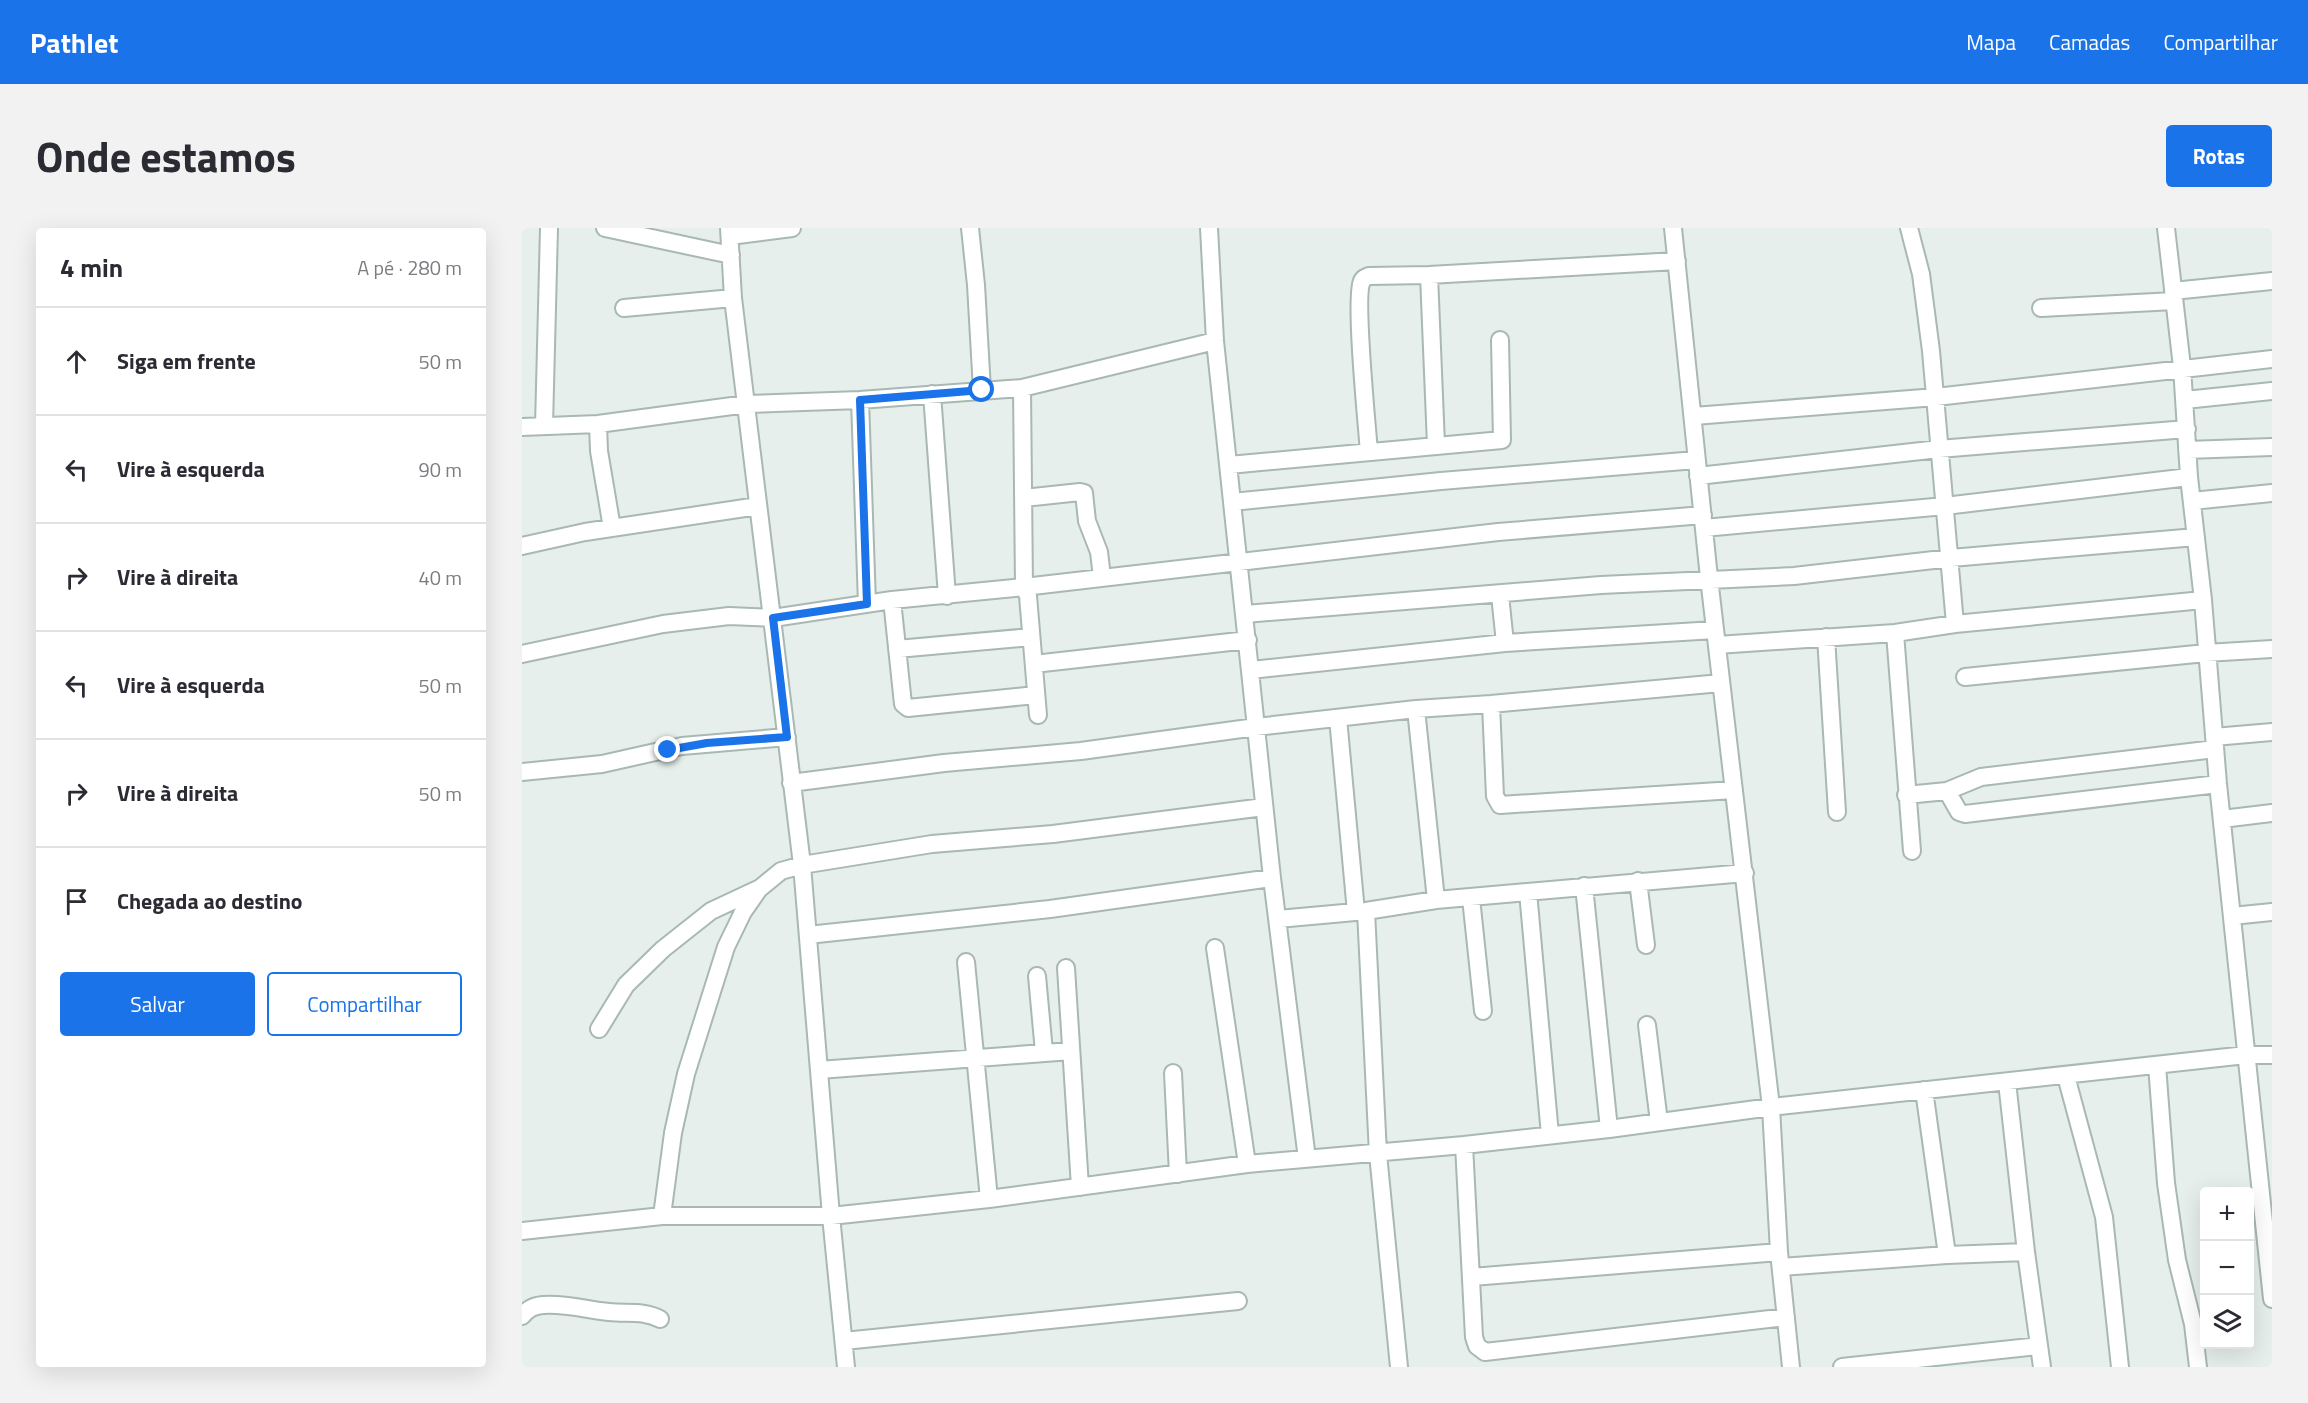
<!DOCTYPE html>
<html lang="pt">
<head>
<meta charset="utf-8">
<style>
	body { margin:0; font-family:"Titillium Web",sans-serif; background:#f2f2f3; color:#2b2b33 }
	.controls { position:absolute; right:18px; bottom:18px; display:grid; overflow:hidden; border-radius:6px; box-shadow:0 6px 24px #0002 }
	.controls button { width:54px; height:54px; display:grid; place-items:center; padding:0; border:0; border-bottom:2px solid #e1e1e2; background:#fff; color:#2b2b33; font:30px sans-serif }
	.stop { position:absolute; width:18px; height:18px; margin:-14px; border:4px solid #1a73e8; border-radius:50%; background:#fff }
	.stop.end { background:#1a73e8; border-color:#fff; box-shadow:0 2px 6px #0008 }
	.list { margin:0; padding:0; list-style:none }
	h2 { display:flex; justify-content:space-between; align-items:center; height:78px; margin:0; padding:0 24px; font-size:26px }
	h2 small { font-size:20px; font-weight:400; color:#7c7c81 }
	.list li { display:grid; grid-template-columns:39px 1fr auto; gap:18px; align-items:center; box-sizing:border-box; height:108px; padding:0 24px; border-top:2px solid #e1e1e2 }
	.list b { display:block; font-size:22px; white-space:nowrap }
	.list em { font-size:20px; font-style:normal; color:#7c7c81 }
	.actions { display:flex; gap:12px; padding:18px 24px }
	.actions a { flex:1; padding:14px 0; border:2px solid #1a73e8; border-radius:6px; text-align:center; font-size:21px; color:#1a73e8 }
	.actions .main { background:#1a73e8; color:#fff }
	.icon { flex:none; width:33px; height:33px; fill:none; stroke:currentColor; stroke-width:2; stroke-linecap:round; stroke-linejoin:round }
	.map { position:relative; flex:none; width:1750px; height:1139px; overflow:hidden; border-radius:6px }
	header { display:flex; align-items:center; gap:36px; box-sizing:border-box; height:84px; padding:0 30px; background:#1a73e8; color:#fff }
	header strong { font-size:28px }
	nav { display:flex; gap:33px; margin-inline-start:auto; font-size:21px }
	.intro { display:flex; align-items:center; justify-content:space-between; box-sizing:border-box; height:144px; padding:0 36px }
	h1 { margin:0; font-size:42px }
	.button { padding:15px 27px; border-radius:6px; background:#1a73e8; color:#fff; font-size:21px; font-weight:700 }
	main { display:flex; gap:36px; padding:0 36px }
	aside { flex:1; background:#fff; border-radius:6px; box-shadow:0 6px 24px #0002 }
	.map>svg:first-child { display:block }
</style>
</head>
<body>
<header>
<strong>Pathlet</strong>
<nav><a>Mapa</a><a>Camadas</a><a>Compartilhar</a></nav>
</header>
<div class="intro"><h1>Onde estamos</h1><a class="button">Rotas</a></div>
<main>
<aside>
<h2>4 min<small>A pé · 280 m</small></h2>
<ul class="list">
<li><svg class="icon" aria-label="ahead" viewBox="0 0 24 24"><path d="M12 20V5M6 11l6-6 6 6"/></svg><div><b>Siga em frente</b></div><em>50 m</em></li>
<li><svg class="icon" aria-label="left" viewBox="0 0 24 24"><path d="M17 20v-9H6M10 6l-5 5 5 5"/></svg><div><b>Vire à esquerda</b></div><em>90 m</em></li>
<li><svg class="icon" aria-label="right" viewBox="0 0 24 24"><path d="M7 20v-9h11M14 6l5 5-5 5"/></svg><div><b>Vire à direita</b></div><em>40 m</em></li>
<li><svg class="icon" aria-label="left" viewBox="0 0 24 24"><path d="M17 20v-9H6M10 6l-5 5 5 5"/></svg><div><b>Vire à esquerda</b></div><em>50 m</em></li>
<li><svg class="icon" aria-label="right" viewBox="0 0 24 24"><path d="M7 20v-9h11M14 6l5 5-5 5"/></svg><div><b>Vire à direita</b></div><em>50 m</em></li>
<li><svg class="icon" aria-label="arrive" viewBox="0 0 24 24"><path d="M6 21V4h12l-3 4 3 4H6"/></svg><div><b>Chegada ao destino</b></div></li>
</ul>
<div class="actions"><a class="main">Salvar</a><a>Compartilhar</a></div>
</aside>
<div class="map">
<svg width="1750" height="1139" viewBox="0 0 1750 1139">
	<rect width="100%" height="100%" fill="#e6efeb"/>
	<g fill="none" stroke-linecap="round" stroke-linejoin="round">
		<!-- minor casing -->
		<g stroke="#a8b8b2" stroke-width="20">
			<path id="minor" d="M83,0L209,27
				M207,0L211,70L280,637L309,988L324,1139
				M448,0L454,57L460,162
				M687,0L693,113L710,274L750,650L785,931
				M1151,0L1187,350L1249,879L1257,1024L1269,1139
				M1387,0L1399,46L1409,123L1433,396
				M1644,0L1660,139L1667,249L1681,372L1696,556L1750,1071
				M208,8L270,0
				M907,47L914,217
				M1651,63L1750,53
				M102,80L211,70
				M1519,80L1652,73
				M500,160L502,359L506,368L516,487
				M410,166L425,368
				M338,172L345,376
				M1663,172L1750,163
				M1172,188L1414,169L1750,131
				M76,196L77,223L90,300
				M22,198L27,0
				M0,199L76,196L225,176L338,172L500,160L693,113
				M1665,222L1750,219
				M847,224C845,198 832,68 840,53C842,49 843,50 847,48L907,47L1155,33
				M707,237L980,212L978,112
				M1176,248L1417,221L1665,201
				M502,270L558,264L562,265L565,293L577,324L580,349
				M1670,273L1750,265
				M710,274L919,253L1174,232
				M1182,300L1423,278L1667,249
				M0,318L63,304L236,278
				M978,367L983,415
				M370,372L381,476L386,480L514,467
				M723,386L1079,357L1272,348L1429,330L1674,309
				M1373,405L1390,623
				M1304,409L1315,584
				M1195,417L1373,405L1433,396L1681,372
				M375,421L509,409
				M0,426L141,396L207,388L251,390L370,372L502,359L976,304L1181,287
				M512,436L726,412
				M729,442L983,415L1193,402
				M1443,449L1684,425L1750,421
				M969,476L973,568L978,577L1212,562
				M894,481L914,672
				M816,490L834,684
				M1692,509L1750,504
				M0,544L80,536L160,518L265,509
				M269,555L422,535L559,523L734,499L894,481L969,476L1199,455
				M1425,563L1437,584L1443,586L1696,556
				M1384,567L1425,563L1459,549L1693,521
				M1700,591L1750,585
				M1116,653L1124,717
				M1062,658L1087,901
				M1006,664L1028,907
				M949,670L961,783
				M844,683L856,926L877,1139
				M1710,688L1750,684
				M756,691L844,683L914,672L1223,645
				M286,707L528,681L750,650
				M693,720L725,936
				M444,734L467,971
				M544,740L558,959
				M515,748L522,824
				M1125,797L1137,894
				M77,801L104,757L141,721L189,683L236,661
				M1635,837L1644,955L1655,1032L1671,1096L1676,1139
				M297,842L549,823
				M651,845L656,946
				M1544,848L1582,989L1598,1139
				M1485,854L1504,1024L1520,1139
				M1402,862L1425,1027
				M942,917L952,1109L955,1118L963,1124L1264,1089
				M140,988L151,905L164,846L204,719L221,684L237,661L259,643L280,637L410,616L531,606L742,579
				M0,1003L140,988H309L467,971L725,936L942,917L1087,901L1249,879L1724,827H1750
				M1259,1039L1425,1027L1504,1024
				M950,1049L1257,1024
				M0,1088C6,1081 11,1078 21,1077C43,1075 65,1082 87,1084C105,1086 121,1082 138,1091
				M322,1113L716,1073
				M1320,1139L1517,1118"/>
		</g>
		<!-- minor -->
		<use href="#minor" stroke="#fff" stroke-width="16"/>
	</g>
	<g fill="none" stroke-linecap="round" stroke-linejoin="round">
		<!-- route -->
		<path stroke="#1a73e8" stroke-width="8" d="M146,522L185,515L265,509L251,390L345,376L338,172L460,162"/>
	</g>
</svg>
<div class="controls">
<button>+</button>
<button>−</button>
<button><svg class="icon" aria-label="layers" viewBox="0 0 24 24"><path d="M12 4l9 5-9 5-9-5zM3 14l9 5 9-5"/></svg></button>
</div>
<div class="stop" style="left:460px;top:162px"></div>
<div class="stop end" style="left:146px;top:522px"></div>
</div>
</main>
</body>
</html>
